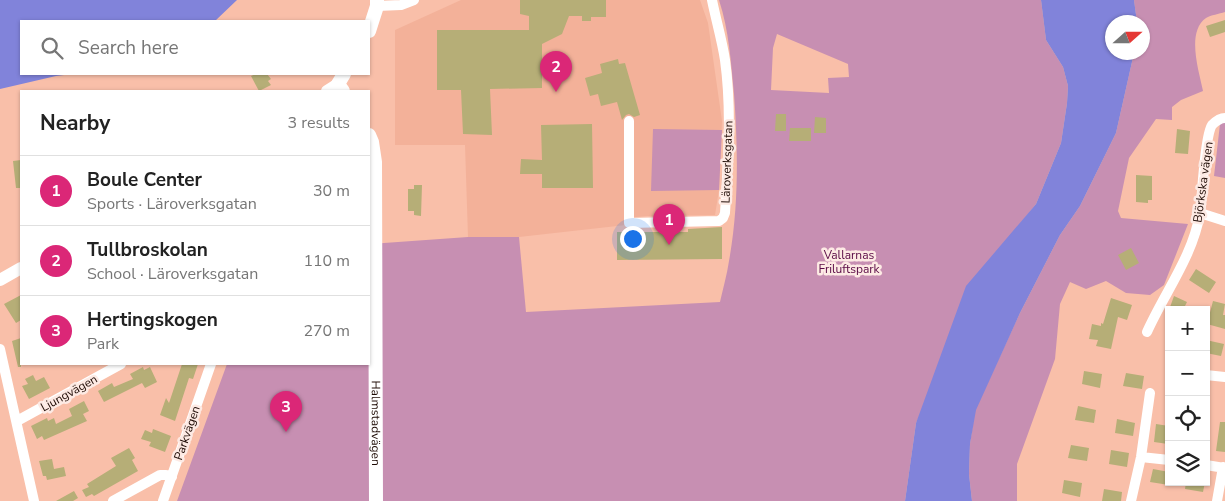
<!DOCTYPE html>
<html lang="en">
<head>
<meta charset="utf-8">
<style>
	body { margin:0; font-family:"Nunito Sans",sans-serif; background:#f6f6f6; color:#222 }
	.controls { position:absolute; right:15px; bottom:15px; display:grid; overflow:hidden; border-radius:0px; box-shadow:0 1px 4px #0004 }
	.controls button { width:45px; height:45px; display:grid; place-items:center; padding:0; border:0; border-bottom:1px solid #e0e0e0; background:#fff; color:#222; font:25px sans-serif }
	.compass { position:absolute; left:1105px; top:15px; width:45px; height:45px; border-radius:50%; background:#fff; box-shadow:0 1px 4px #0004; rotate:69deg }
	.you { position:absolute; left:632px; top:238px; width:18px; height:18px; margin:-12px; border:4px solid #fff; border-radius:50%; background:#1a73e8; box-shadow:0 0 0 8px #1a73e833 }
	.badge { display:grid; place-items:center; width:32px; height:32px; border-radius:50%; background:#db2777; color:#fff; font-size:16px; font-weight:700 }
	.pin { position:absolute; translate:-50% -41px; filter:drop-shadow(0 1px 2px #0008) }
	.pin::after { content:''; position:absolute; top:26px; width:18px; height:15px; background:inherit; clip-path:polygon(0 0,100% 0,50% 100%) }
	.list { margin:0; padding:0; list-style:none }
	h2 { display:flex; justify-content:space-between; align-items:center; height:65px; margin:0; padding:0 20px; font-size:21px }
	h2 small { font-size:16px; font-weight:400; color:#767676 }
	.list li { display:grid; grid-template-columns:32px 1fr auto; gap:15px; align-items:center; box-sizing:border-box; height:70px; padding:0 20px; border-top:1px solid #e0e0e0 }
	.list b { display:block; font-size:19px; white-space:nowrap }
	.list p { margin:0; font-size:16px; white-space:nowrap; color:#767676 }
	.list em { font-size:16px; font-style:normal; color:#767676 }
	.icon { flex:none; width:28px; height:28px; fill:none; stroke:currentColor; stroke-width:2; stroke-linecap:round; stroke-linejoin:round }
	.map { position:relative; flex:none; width:1225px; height:501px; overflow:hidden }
	.search { position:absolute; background:#fff; box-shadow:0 1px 4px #0004; left:20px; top:20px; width:350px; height:55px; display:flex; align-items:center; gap:12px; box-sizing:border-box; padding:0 18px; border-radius:0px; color:#767676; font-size:19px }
	.panel { position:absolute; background:#fff; box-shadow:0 1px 4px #0004; left:20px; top:90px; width:350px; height:275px; border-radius:0px }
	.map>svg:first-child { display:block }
</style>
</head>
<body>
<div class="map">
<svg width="1225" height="501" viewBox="0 0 1225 501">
	<rect width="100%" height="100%" fill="#f9bfa9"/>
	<!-- built -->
	<path fill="#f3b199" d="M461,0H700L708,23L722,121L719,190L715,215L647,216L626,218V225L519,237H468L465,145H395V30Z"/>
	<!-- green -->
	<path fill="#c78fb2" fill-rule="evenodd" d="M719,0H1041L1046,40L1063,67L1068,86L1067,103L1061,143L1036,204L1011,235L916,423L905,501H177L227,364H369L370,244L468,237H519L526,312L720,302C723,288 727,275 729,261C739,206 738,149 734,94C731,63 729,30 719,0ZM777,34L848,64L849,77L828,78L829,93L771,90L773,48Z
		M1134,0H1225V12C1219,14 1211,15 1206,18C1186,32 1199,71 1203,91L1181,100L1172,107V120L1156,119L1129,158L1118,211L1121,218L1188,224L1164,285L1150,295L1126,293L1106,281L1086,289L1070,282L1060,304L1055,359L1017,464V501H972L969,474L970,444L975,410L1020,313L1060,235L1080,206L1116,133L1134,53L1142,52V22H1137Z
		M1225,121V178L1214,176L1220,124Z
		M653,129L722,130L719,190L651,191Z"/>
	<!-- water -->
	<path fill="#8183da" d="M0,0H237L215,21H21V74H72L56,76L0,89Z
		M1041,0H1134L1137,22H1112V52L1134,53L1116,133L1080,206L1060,235L1020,313L976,410L970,444L969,474L972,501H905L916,423L966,286L1036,204L1061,143L1067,103L1068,86L1063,67L1046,40Z"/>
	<!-- building -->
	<path fill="#b6ae77" d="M520,0H606V17H591V21H582V16H569L562,34L542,44V88L490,89L492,135L463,134L461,90H437V30H529V16L520,14Z
		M1225,20V32L1210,37L1206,26Z
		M618,59L619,64L625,63L640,115L634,117L629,114L626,115L622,120L617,102L601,106L598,94L590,96L585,78L602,73L600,64Z
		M256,74H267L271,79L268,81L271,85L259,91L251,76Z
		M776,114H786V131H775Z
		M815,117L826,118V133H814Z
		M592,124L593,188H542V174H520L521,159L542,160L541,125Z
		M790,128H811V141H789Z
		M1177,129L1190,131L1188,154L1175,153Z
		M21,160V188H16L13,161Z
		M1136,175L1152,176V200H1148V203L1136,202Z
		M414,185H422L421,216L414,215V211H408V189H414Z
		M722,227V259L617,260V232H688V229Z
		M1131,248L1139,263L1126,270L1118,255Z
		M1196,269L1216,282L1209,293L1189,280Z
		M21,295V320L16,323L4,304Z
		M1174,296L1187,302L1183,310H1169Z
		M1111,298L1132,305L1127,320L1118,317L1111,349L1096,346L1098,340L1089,339L1092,324L1101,326V323L1103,324Z
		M1213,301L1225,304L1223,315H1225V329L1207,324Z
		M21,338V367H18L12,341Z
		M1206,340L1224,344L1221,356L1206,353Z
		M182,364H198L193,379L189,378L175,421L160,415L166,398L169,403Z
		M143,367L144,370L150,367L157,382L145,388L142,383L104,402L98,391L112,383L114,387L133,379L130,374Z
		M1084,371L1102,374L1100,388L1082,384Z
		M1126,373L1144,376L1142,389L1123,386Z
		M33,375L36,381L44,377L50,388L29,399L22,386L28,384L25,379Z
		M84,401L89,411L83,414L87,421L44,440L42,436L37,439L31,426L47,418L48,421L54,418L56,424L72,416L69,409Z
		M1078,406L1096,410L1094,423L1075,420Z
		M1117,419L1135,423L1133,436L1115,433Z
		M1220,422H1225V452L1216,451Z
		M1156,424L1169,426L1168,444L1154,442Z
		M153,429L171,436L165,452L149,446L151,442L141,439L145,430L152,433Z
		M1071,445L1089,448L1087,461L1068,458Z
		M129,448L135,458L132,460L138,471L94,496L92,494L86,497L82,490L89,487L87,484L116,466L111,458Z
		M1111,450L1129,453L1127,467L1109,464Z
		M52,459L54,469L64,467L66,476L47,480L46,476H43L39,461Z
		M1153,469L1169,472V485L1150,482Z
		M1064,480L1082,483L1080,497L1062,493Z
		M1186,482H1205L1203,492L1185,489Z
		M1104,489L1122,492L1121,501H1102Z
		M74,491L78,498L73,501H56Z"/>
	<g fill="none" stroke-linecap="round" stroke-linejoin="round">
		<!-- minor -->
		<path stroke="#fff" stroke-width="10" d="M377,6L401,5L414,0
			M629,121V223L719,221L723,218L725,213C728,162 732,111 725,60C722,40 716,20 712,0
			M1200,213L1225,221
			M1147,332C1165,292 1193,256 1200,213C1202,197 1205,135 1212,125C1215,122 1220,118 1225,118
			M0,349L34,501
			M1206,375L1225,377
			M17,421L121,364
			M1141,457L1169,460
			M1206,465L1225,468
			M113,501L160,475H166L172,477
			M163,501L211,364
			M1131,501L1141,457L1150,393
			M1217,501L1223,467"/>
		<!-- tertiary -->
		<path stroke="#fff" stroke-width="12" d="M327,91L338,84
			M0,280L21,268"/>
		<!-- secondary -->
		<g stroke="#fff" stroke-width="14">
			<path d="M369,31L377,6V0"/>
			<path d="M343,91L338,84L344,74"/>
			<path id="s1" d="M369,135L372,142L375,162L376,501"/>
		</g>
	</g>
	<g text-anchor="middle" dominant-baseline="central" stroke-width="5" stroke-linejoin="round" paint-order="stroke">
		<!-- street labels -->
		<g font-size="12" fill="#1d0a04" stroke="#fdeae4">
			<text transform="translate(727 162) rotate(-88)">Läroverksgatan</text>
			<text transform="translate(1203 182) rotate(-82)">Björkska vägen</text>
			<text transform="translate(69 393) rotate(-29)">Ljungvägen</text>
			<text stroke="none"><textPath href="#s1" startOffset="289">Halmstadvägen</textPath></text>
			<text transform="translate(187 433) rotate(-71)">Parkvägen</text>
		</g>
		<!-- park labels -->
		<g font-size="12" fill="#590945" stroke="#fdeae4">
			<text x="849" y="255">Vallarnas<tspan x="849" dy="14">Friluftspark</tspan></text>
		</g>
	</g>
</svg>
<div class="controls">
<button>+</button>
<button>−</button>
<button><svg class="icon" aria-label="locate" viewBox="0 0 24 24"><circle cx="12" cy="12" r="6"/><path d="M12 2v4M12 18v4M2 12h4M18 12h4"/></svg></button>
<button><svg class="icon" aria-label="layers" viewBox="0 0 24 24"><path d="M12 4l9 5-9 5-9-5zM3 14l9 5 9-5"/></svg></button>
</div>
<svg class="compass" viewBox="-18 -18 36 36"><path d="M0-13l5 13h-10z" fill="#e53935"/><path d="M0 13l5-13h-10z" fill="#767676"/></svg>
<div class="you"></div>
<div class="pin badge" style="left:669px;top:245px">1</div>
<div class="pin badge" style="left:556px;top:92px">2</div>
<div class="pin badge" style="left:286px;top:432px">3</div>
<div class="search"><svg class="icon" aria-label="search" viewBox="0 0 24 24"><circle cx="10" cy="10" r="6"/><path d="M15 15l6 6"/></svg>Search here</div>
<section class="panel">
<h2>Nearby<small>3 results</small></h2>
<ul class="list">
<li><span class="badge">1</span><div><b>Boule Center</b><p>Sports · Läroverksgatan</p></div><em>30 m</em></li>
<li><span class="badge">2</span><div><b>Tullbroskolan</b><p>School · Läroverksgatan</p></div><em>110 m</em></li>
<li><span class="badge">3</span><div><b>Hertingskogen</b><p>Park</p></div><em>270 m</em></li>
</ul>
</section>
</div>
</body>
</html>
